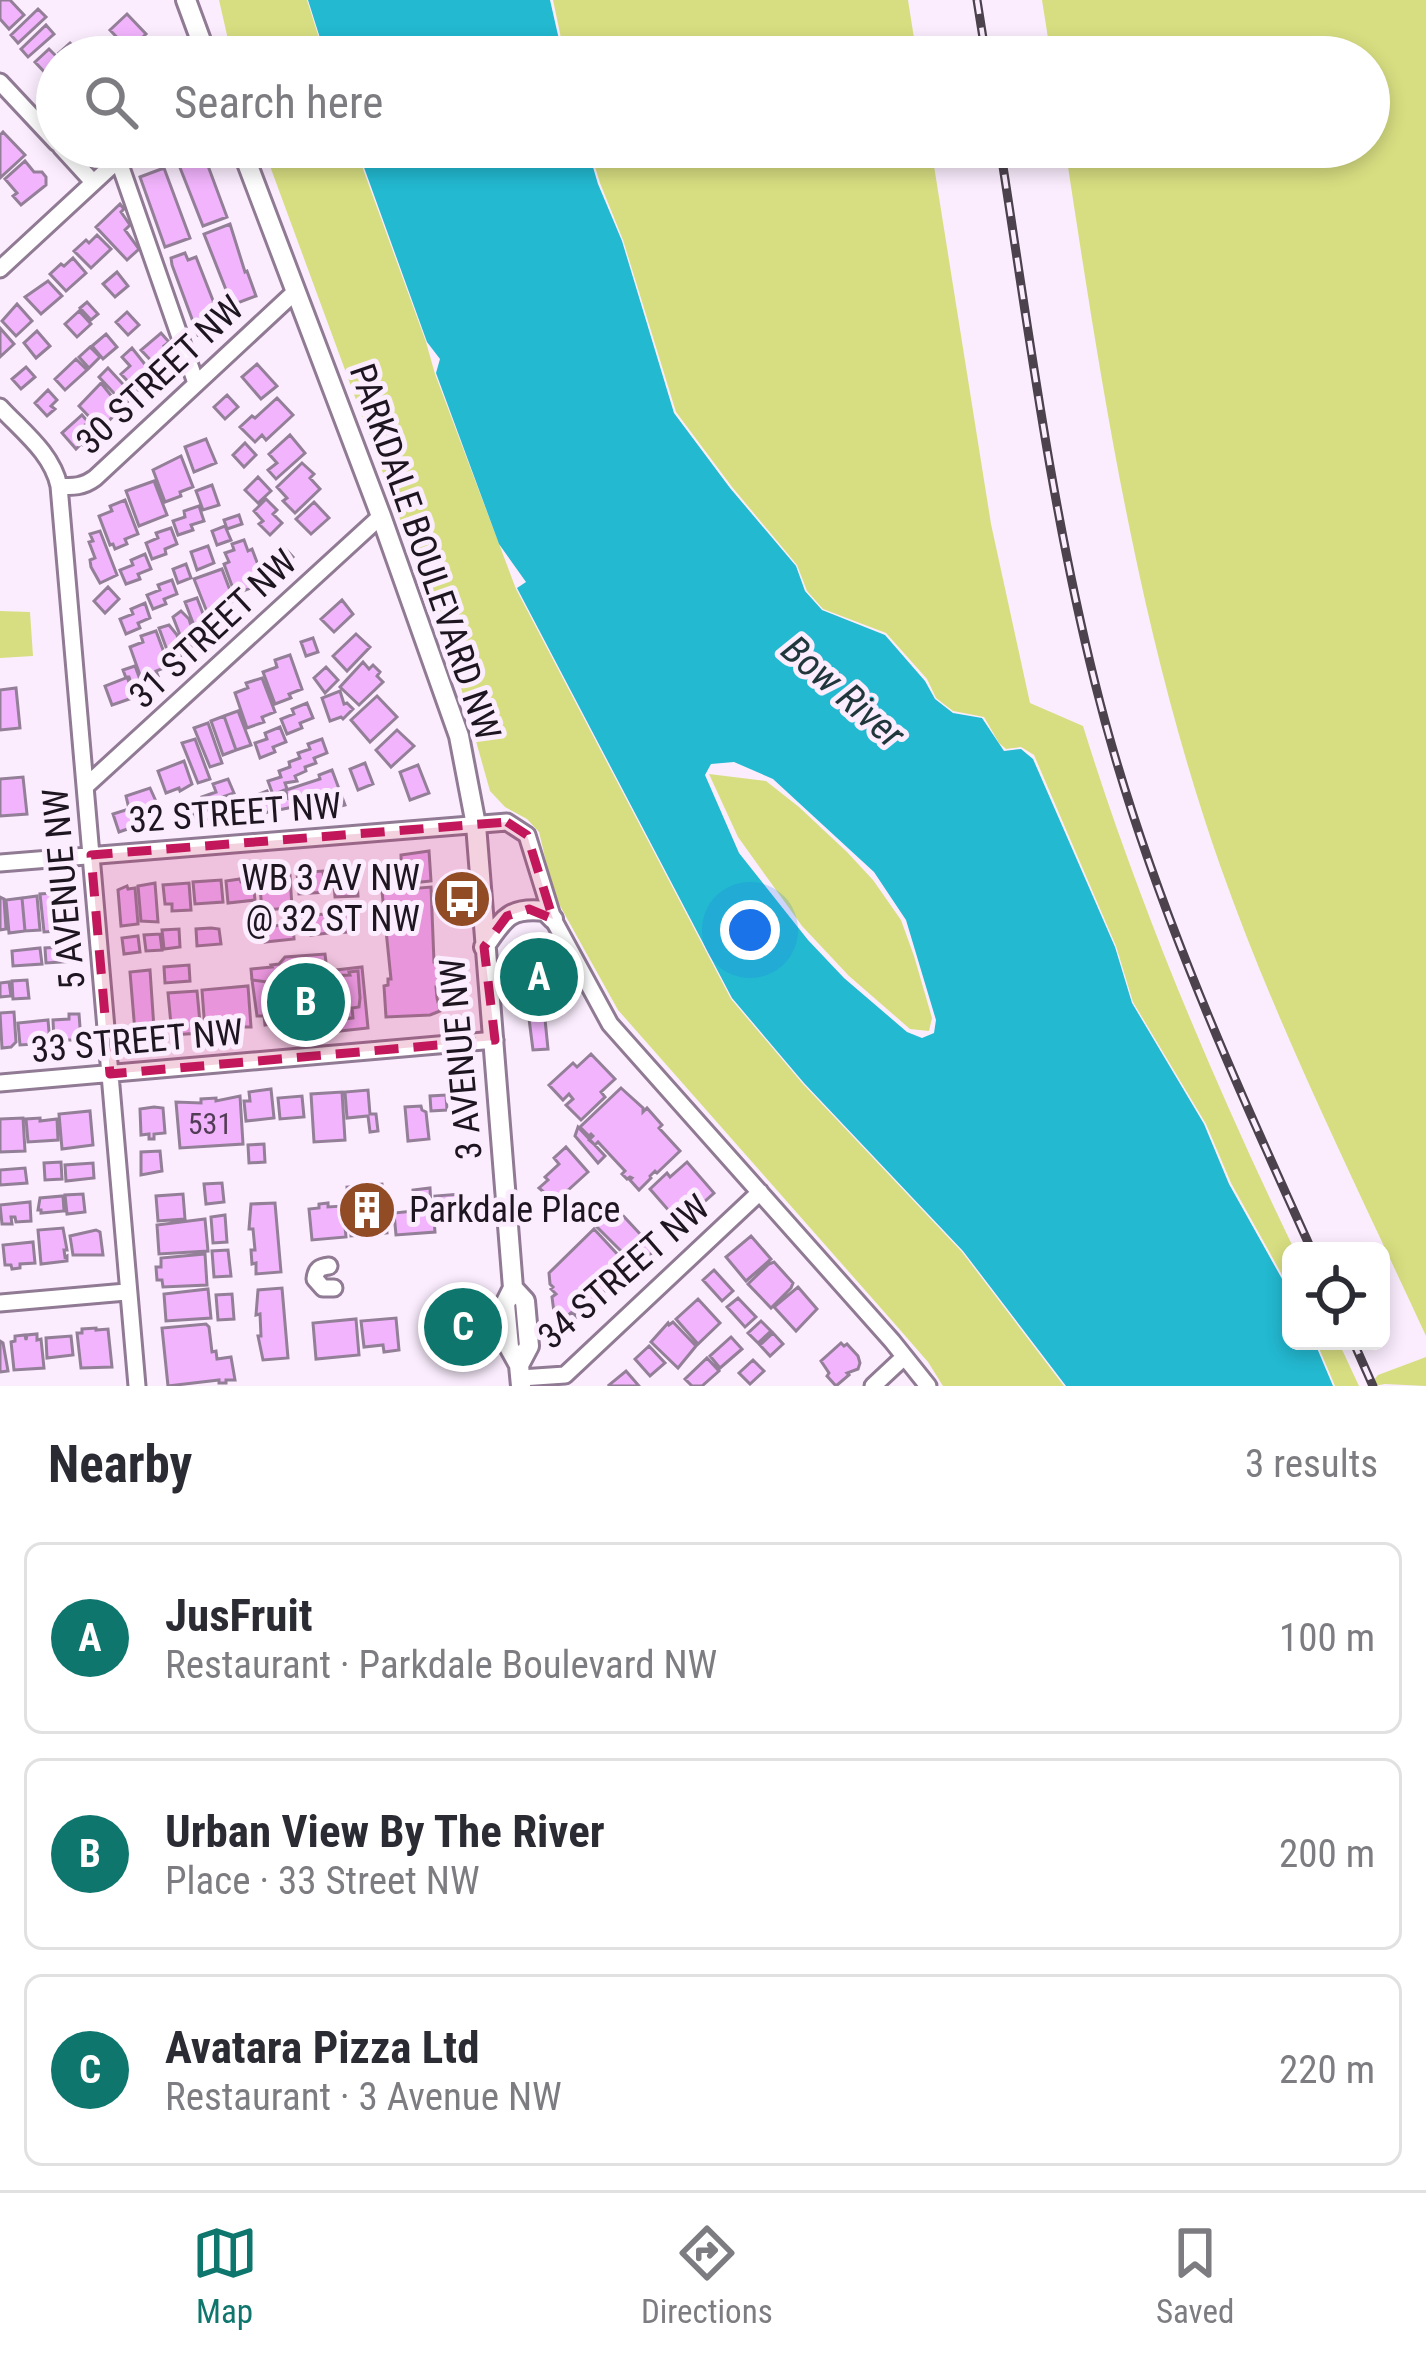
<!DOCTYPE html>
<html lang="en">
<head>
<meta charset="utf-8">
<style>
	body { margin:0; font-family:"Roboto Condensed",sans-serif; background:#f7f7f7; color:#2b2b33 }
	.controls { position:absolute; right:36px; bottom:36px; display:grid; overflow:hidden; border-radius:18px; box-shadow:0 6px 18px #0003 }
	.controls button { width:108px; height:108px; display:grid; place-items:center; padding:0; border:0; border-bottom:3px solid #e1e1e2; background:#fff; color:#2b2b33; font:60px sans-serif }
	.you { position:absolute; left:750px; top:930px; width:42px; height:42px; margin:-30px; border:9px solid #fff; border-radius:50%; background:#1a73e8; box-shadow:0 0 0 18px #1a73e833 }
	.badge { display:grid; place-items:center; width:78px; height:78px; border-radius:50%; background:#0f766e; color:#fff; font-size:39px; font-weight:700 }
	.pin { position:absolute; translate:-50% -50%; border:6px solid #fff; box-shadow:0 3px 12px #0006 }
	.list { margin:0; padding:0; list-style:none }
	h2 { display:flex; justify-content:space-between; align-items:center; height:156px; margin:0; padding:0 48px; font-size:51px }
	h2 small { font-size:39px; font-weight:400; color:#7c7c81 }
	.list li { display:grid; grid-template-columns:78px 1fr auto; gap:36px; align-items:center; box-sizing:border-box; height:192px; margin:0 24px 24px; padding:0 24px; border:3px solid #e1e1e2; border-radius:18px }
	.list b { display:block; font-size:45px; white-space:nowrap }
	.list p { margin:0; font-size:39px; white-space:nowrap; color:#7c7c81 }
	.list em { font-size:39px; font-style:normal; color:#7c7c81 }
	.icon { flex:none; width:66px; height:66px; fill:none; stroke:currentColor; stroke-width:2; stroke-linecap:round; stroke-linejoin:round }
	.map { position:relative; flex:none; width:1426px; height:1386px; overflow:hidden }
	.search { position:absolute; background:#fff; box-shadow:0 6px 18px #0003; left:36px; right:36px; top:36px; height:132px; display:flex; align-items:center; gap:30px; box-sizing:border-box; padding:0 42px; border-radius:66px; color:#7c7c81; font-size:45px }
	.sheet { height:804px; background:#fff }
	nav { display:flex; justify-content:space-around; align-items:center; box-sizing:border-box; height:168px; border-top:3px solid #e1e1e2; background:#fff; font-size:33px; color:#7c7c81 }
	nav a { display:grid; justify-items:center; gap:6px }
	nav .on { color:#0f766e }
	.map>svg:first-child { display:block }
</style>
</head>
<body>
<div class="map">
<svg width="1426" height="1386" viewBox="0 0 1426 1386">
	<rect width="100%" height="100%" fill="#fbedfe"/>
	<!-- green -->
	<path fill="#d7de81" d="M219,0H307L325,57H232Z
		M553,0H908L917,57H565Z
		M1042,0H1426V1336C1355,1182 1278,1029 1221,868C1139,635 1102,390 1065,147H1369V57H1051Z
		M263,147H355L426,342L435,374L516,589L731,999L803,1084L962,1252L1064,1386H943L928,1362L894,1323L618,1010L554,895L539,832L527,819L505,807L490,791L458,677Z
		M589,147H931L991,524L1030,703L1083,726C1139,906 1213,1081 1295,1251H1291V1291L1231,1183L1206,1124L1133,1002L1116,946L1034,755L1021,747L1006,749L999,743L984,717L953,711L936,698L927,679L886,633L823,609L807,591L797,565L732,487L676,412L623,240L600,183Z
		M0,611L30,612L33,656L0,658Z
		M709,774L766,781L799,807L847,852L873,880L901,920L914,956L932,1018L929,1031L910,1029L849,976L802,926L738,837Z
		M1316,1341H1338L1359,1386H1335Z
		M1426,1357V1386L1385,1384L1374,1386L1372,1382L1378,1375Z"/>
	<!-- water -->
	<path fill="#23b9d1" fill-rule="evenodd" d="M308,0H550L563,57H326Z
		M374,147H587L598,184L622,241L674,413L730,488L796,566L805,591L822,610L885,635L925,681L935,699L953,713L982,718L1004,751L1021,749L1033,759L1115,947L1132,1003L1204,1124L1229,1184L1291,1295V1341H1314L1333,1386H1066L963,1251L804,1083L732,998L517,588L526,582L499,544L436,373L440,359L427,342L361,159L379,154ZM734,762L773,779L874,872L906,920L936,1020L934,1033L922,1038L907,1032L844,978L808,940L739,853L705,775L711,764Z"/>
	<!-- building -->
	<path fill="#f2b4fd" stroke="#947f98" stroke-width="3" d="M0,0H10L24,15L9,29L0,19Z
		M38,9L46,17L18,43L11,35Z
		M127,14L146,34L129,50L110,30Z
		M46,25L54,34L28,57L21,49Z
		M70,43L82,56L81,57H62L59,53Z
		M148,43L158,53L153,57H133Z
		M49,49L57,57V75L52,80L35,62Z
		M3,132L25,155L0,178V135Z
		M197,147H201L227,217L203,226L175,155Z
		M25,161L34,172H42L46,177V185L21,205L13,196L17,193L5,179Z
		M164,168L190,238L165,247L140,177Z
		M120,204L124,209L121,212L130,225L125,230L139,249L127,260L96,227Z
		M230,224L245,272L247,271L256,296L232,305L204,234Z
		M97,235L111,249L91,268L74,251L86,240L89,243Z
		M185,253L188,260L196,257L223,326L198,335L172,265L171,258Z
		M73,258L86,273L66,291L50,274L61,264L64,266Z
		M117,272L128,286L115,297L103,284Z
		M48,281L62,296L41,314L25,297Z
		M87,302L98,314L91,320L80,308Z
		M17,304L32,321L16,336L2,321Z
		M79,311L91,324L77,337L65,324Z
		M127,312L139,325L128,335L116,322Z
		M0,328L14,344L0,357Z
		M37,331L50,346L36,358L24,343Z
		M161,333L169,342L164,346L171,354L157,367L141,350Z
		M106,334L117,347L103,359L92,346Z
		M90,347L100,357L89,368L79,357Z
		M132,348L155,377L137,391L121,374L130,366L122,357Z
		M76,359L87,370L65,390L55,379Z
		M257,364L277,386L261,399L242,377Z
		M26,367L35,377L21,389L12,379Z
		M108,368L133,395L125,405L99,377Z
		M101,383L121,408L104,426L102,424L99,427L79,406Z
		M48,390L57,400L51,406L55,409L47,416L35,403Z
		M227,395L238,407L225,419L214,407Z
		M277,398L293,415L266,440L262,435L255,442L240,427L252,416L255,418Z
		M82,415L88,422L85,425L92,434L83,445L81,444L76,449L62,433Z
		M290,435L305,453L276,479L268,470L277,463L269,454Z
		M206,439L216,463L194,472L185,447Z
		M245,443L256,455L244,467L233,455Z
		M181,456L193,487L180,492L181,496L165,502L153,470Z
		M302,463L314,474L310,478L320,489L295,513L283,501L287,498L277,487Z
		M258,477L271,491L258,503L245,490Z
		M154,481L167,515L139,526L126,491Z
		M212,485L219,505L203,510L196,491Z
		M266,499L277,510L273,514L282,523L270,535L259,524L263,521L254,511Z
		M125,500L138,534L125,539L127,544L115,549L113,544L110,545L99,516L112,511L110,506Z
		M314,502L329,518L311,534L296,519Z
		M199,506L204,521L191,525L193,530L178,535L173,521L185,517L184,511Z
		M239,515L242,524L227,529L224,520Z
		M225,526L231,540L217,545L212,531Z
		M171,528L177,544L165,549L166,554L152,559L146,543L158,538L156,533Z
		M100,531L117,575L100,583L91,567L90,560L95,558L89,542L93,541L90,534Z
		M244,540L248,551L252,549L263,578L249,583L251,588L235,594L224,564L229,562L225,553L234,550L232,544Z
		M282,545L293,557L286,565L274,553Z
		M208,546L214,563L197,570L191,552Z
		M145,554L151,569L138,574L140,579L126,584L120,570L133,565L131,560Z
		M186,564L191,578L178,583L173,569Z
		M222,569L234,601L207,612L194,579Z
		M172,580L177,594L164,599L166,604L153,609L147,595L160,590L158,585Z
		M108,587L119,599L105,613L94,601Z
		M197,598L210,632L198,636L185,602Z
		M342,600L353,614L334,632L321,619Z
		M145,603L150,618L138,623L140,628L126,634L120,619L133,614L131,609Z
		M181,611L189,619L197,645L185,648L173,617Z
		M169,625L177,635L182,653H179L181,658L171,661L159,628Z
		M156,631L169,666L156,671L158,676L146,680L145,677L141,678L130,647L143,642L141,636Z
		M356,634L370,647L347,671L333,656Z
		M313,638L318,652L306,656L301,642Z
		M290,655L302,689L289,694L291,698L275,704L263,672L277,667L275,660Z
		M363,662L369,669L373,665L380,672L377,676L383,682L359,705L340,687Z
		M135,666L141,682L132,686L129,677H127L135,697L112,705L105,686L126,678L123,670Z
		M326,667L338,680L325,693L314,678Z
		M262,678L275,712L262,717L264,722L247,728L235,693L248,688L246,683Z
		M16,688L20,728L0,730V690Z
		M340,691L344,704L347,703L353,709L343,719L341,717L330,721L322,698Z
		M377,696L397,717L370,742L351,720Z
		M307,703L313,718L300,723L302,728L287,734L281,719L294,714L292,709Z
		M238,711L251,745L236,750L224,716Z
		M224,716L236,750L223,755L211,721Z
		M208,723L222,763L210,767L194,728Z
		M280,727L286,742L273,747L275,752L260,758L255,743L267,739L265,733Z
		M397,730L414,746L391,767L376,750Z
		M195,739L210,779L198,783L182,743Z
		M322,739L327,753L314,758L316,763L305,767L306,771L295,776L297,781L285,783L287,789L273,795L268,781L281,777L279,771L290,767L289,762L300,758L298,753L310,749L308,744Z
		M184,761L192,784L180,791L179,788L166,793L158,771Z
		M365,763L373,784L358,790L350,769Z
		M418,765L429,793L410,800L400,772Z
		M332,770L345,805L331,809L330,805L294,810L293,807L259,814L252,797L267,791L269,796L277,793L287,798L286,790L320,779L319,775Z
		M23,777L27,814L0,816V779Z
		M228,779L234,793L220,798L222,805L207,810L202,797L216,792L213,784Z
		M150,788L159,808L136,816L139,825L119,832L113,814L129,809L126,796Z
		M201,804L206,819L195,823L190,807Z
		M429,851L431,881L402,884L401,855Z
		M356,867L358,896L335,897L333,869Z
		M323,871L325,892L299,894L297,873Z
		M283,874L290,875L292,908L262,910L259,876Z
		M240,879L241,882L253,881L255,900L228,903L226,881Z
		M221,880L223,902L195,904L193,882Z
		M155,883L158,922L141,921L138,886Z
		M189,883L191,910L172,911V904H165L163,885Z
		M127,886L128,889L135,888L138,924L121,926L118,890Z
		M431,887L434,962H437L439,987H436L437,998L440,1011L430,1015L386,1017L384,986L388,985V979H391L382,891Z
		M57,892H70L74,930L60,931Z
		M53,893L57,931L44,932L40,894Z
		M37,896L40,930L25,931L22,898Z
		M0,897L4,899L6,929L0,930Z
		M22,898L25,931L9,933L6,900Z
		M348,912L349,932L331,933L330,914Z
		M258,913L260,931L249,932L247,914Z
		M327,914L329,933L311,935L309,915Z
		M293,924L294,939L265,942L264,927Z
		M211,928L219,929L221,944L197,946L196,929Z
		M179,929L180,947L164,949L162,930Z
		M160,934L162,950L146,951L144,935Z
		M138,936L140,952L124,954L122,938Z
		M536,945L555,982L526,984L522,947Z
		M75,946L76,961L62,962L61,947Z
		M59,947L60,962L46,963L45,948Z
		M40,948L42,964L13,966L12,951Z
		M325,954L327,971L362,967L368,1028L322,1033L324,1022L353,1018L352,1008L359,1007L360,998L358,971L349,972L350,975L328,976V979L313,980V983L274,980L275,990H269L268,982L252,980L251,969L272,967L271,965L279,964L285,957Z
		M189,965L190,981L165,983L164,967Z
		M150,970L155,1043L136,1044L130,972Z
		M358,971L360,998L359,1007L352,1008L353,1018H338V1021L324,1022V1025L301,1024L302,1027L294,1028V1025L279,1026V1023L265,1025L264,1016H257L252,980L268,982L269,990H275L274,980L313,983V980L328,979V976L350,975L349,972Z
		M76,975L77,986L59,987V977Z
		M27,980L29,998L13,999L12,981Z
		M9,982L11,996L0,997V983Z
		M248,986L251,1027H242L241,1025L234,1024L205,1030L202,990Z
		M197,991L201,1033L172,1035L168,993Z
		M14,1012L16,1042L11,1047L2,1048L0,1013Z
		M69,1014H79L81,1040H54L53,1020L69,1019Z
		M529,1019H545L548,1049L533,1050Z
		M48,1020L50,1043L20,1045L18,1023Z
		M591,1054L615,1079L601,1092L605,1097L581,1120L566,1105L573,1099L569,1094L563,1100L549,1085L573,1063L577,1067Z
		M621,1088L643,1108V1112L647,1108L662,1125L659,1128L680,1151L657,1173L655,1171L650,1176L651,1178L639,1190L630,1180L632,1178L630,1177L627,1179L622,1174L625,1171L598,1142L595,1145L589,1140L593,1136L591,1134L589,1136L580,1127Z
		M271,1089L274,1118L246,1121L244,1101H250L249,1092Z
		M368,1090L370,1114H376L378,1131L370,1132L368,1116L347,1118L345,1092Z
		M342,1092L345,1140L314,1142L311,1094Z
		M446,1095L447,1110L431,1111L430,1096Z
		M240,1096L243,1144L180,1148L176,1102L201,1103V1099L216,1098V1101Z
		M302,1096L304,1117L280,1119L278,1098Z
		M421,1106L422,1110L426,1112L429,1139L408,1141L405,1107Z
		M154,1107L163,1108L165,1133L154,1134V1139H149V1134L141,1135L140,1109Z
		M90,1111L93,1145L62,1149L59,1114Z
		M23,1118L25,1151L0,1152V1119Z
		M40,1118V1121L57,1119L58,1140L28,1142L26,1119Z
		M578,1127L605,1156L598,1163L575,1136Z
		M264,1144L265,1162L249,1163L248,1145Z
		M566,1147L588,1172L555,1202L539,1188L548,1180L545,1177L559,1164L554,1158Z
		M160,1151L162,1171L141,1175V1152Z
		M61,1162L62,1179L45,1180L44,1163Z
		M687,1162L714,1193L694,1211L697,1215L683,1227L650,1189L667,1173L670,1177Z
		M93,1163L94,1178L66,1181L65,1165Z
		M25,1168L27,1183L0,1185V1170Z
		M222,1183L224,1202L206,1204L204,1184Z
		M382,1184L387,1233L351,1236L347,1187Z
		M430,1188L431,1206L415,1207L413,1190Z
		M83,1194L85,1212L67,1214L65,1195Z
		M183,1194L185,1219L158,1221L156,1196Z
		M460,1194L462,1221L438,1223L435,1196Z
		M63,1196L64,1211L41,1213V1210H38L40,1198Z
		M30,1202L31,1221L16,1222L15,1217H11L12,1224H2L0,1205Z
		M275,1203L281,1272L256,1274V1263L252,1264L251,1250H255L253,1229H249L251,1204Z
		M328,1203V1207L343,1206L346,1237L312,1240L309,1209L319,1208V1204Z
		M615,1207L655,1250L637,1267L595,1225Z
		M433,1209L435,1232L396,1235L394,1213Z
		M225,1215L227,1242L213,1243L211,1217Z
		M205,1219L208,1251L159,1254L157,1225Z
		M63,1228L67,1250H64L65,1257L67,1256V1261L41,1264L38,1230Z
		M594,1229L620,1257L613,1264L624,1273L577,1317L572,1312L565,1318L561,1314L555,1320L552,1297L556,1294L551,1289L553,1287L550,1284L549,1273Z
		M96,1230L100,1232L103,1255H73L70,1236Z
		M751,1236L771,1259L746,1281L726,1257Z
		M33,1242L35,1263L20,1264V1268L12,1269L11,1265H5L3,1245Z
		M228,1250L231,1276L214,1277L212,1251Z
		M205,1254L207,1285L163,1287L162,1280H157L156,1267H161V1258Z
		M774,1262L793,1283L791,1288L771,1308L748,1284L769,1264Z
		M714,1270L733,1291L722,1301L703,1280Z
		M798,1287L817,1309L796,1331L774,1307Z
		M282,1288L288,1358L263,1360L258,1336H261L260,1314L256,1315L258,1290Z
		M208,1289L211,1318L166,1321L164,1294Z
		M232,1294L234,1319L218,1320L216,1295Z
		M738,1298L756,1317L745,1327L727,1307Z
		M698,1299L720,1323L698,1344L676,1319Z
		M476,1301L478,1319L447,1322L445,1303Z
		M396,1318L399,1350L384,1352L383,1345L364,1347L361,1321Z
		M356,1319L359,1355L316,1359L313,1323Z
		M478,1319L479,1333L448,1335L447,1322Z
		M761,1321L771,1331L758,1343L748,1333Z
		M673,1322L696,1346L678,1368L651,1342L668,1323L669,1325Z
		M206,1324L209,1327L212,1352L216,1351L217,1359L231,1357L235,1380H226V1383H219V1380L168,1386L162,1328Z
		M96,1328V1330L108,1329L112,1367L81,1368L77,1333H82V1329Z
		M433,1330H442L444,1353H435Z
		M479,1333L480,1340L448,1344V1335Z
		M773,1333L783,1344L770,1356L760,1345Z
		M37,1334V1340L41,1339L44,1368L14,1370L11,1342L15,1341V1336L25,1335L26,1340L27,1335Z
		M71,1336L73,1355L47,1358L46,1338Z
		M731,1337L742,1349L720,1368L710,1356Z
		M480,1340V1351L449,1353L448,1344Z
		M0,1341L3,1343L8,1371L0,1372Z
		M841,1343L844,1346L847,1344L858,1356L860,1363L858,1369L847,1373L849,1375L836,1386L827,1376L829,1373L821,1361Z
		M649,1346L665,1363L650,1376L635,1359Z
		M707,1358L719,1371L702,1386H692L685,1379Z
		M753,1360L764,1371L750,1384L739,1373Z
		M626,1371L639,1386H610L609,1385Z"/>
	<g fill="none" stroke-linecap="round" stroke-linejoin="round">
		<!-- minor casing -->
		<g stroke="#907a94" stroke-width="21">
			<path id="minor" d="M0,82L57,143
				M61,147L93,182
				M118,159L196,383
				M0,269L132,147
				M0,407C22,431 52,453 59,486L137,1386
				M59,486C73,487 83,487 95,478L296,291
				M86,786L381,516
				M0,863L507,822L527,835L553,919L610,1024L892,1341L928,1386
				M0,1083L495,1040
				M329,1266C320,1267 316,1269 315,1279L323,1288H334
				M0,1303L126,1292
				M521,1378L565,1375L760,1192
				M873,1386L904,1357"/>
		</g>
		<!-- major casing -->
		<g stroke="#907a94" stroke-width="24">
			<path id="major" d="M186,0L207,57
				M241,147L381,516L459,736L476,825L513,1288L505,1304L509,1347L519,1365L521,1386
				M484,947C504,919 508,907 545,911L553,919
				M513,1288L525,1301L529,1346L519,1365"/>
		</g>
		<!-- minor -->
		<use href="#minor" stroke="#fff" stroke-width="15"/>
		<!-- major -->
		<use href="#major" stroke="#fff" stroke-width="18"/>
		<!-- rail casing -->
		<g stroke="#4b424d" stroke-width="9">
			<path id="rail" d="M977,0L986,57
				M1000,147C1028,326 1051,507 1095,683C1144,881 1228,1066 1312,1251
				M1353,1341L1373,1386"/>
		</g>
		<!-- rail -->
		<use href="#rail" stroke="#fbedfe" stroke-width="4.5" stroke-dasharray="14" stroke-linecap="butt"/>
	</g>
	<!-- marked area -->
	<path fill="#c2185b" fill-opacity="0.2" stroke="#c2185b" stroke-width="9" stroke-dasharray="24 15" stroke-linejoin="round" d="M507,822L527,835L553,919L529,909L507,916L484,947L495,1040L110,1074L91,855Z"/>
	<!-- icons -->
	<defs>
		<g id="bus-disc" transform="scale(3)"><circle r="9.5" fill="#914b25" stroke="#fbedfe"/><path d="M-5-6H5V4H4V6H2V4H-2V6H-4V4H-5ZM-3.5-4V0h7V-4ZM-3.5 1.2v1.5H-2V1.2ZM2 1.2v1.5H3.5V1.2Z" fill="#fff"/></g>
		<g id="building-disc" transform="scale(3)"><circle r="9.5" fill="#914b25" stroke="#fbedfe"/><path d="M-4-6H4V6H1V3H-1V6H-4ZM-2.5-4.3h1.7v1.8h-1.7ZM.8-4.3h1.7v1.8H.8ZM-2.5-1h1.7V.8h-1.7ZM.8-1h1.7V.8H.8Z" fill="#fff"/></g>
	</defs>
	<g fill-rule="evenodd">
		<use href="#bus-disc" x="462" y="899"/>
		<use href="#building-disc" x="367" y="1210"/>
	</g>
	<g text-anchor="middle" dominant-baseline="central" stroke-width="10" stroke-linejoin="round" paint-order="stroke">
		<!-- number labels -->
		<g font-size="30" fill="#523d56">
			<text x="210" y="1123">531</text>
		</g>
		<!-- street labels -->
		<g font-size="36" fill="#1d151f" stroke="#fbedfe">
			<text transform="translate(160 375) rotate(-43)">30 STREET NW</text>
			<text transform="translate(425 552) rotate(71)">PARKDALE BOULEVARD NW</text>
			<text transform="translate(213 629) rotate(-43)">31 STREET NW</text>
			<text transform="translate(235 813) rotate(-4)">32 STREET NW</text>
			<text transform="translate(64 889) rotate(-95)">5 AVENUE NW</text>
			<text transform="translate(137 1041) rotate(-5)">33 STREET NW</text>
			<text transform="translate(461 1059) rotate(-95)">3 AVENUE NW</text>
			<text transform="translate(624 1272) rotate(-41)">34 STREET NW</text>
		</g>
		<!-- poi labels -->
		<g font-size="36" fill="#1d151f" stroke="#fbedfe" text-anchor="end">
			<text x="420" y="878">WB 3 AV NW<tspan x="420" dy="41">@ 32 ST NW</tspan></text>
			<text x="409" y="1210" text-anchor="start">Parkdale Place</text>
		</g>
		<!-- water labels -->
		<g font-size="39" font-style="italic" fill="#1f363b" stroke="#fbedfe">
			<text transform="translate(843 692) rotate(41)">Bow River</text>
		</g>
	</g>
</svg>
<div class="controls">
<button><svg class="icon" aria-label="locate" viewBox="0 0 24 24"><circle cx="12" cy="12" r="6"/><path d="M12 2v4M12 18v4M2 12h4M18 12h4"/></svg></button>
</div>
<div class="you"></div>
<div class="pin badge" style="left:539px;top:977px">A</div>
<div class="pin badge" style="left:306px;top:1002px">B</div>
<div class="pin badge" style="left:463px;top:1327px">C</div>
<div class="search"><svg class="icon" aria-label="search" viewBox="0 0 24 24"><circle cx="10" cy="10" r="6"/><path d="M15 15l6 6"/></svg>Search here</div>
</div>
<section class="sheet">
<h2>Nearby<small>3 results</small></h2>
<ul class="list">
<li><span class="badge">A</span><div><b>JusFruit</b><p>Restaurant · Parkdale Boulevard NW</p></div><em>100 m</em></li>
<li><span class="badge">B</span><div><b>Urban View By The River</b><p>Place · 33 Street NW</p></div><em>200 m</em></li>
<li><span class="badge">C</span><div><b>Avatara Pizza Ltd</b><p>Restaurant · 3 Avenue NW</p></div><em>220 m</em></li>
</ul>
</section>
<nav>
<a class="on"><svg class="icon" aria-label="map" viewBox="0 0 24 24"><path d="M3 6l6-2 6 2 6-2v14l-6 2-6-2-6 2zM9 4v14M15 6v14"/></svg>Map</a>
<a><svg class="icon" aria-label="directions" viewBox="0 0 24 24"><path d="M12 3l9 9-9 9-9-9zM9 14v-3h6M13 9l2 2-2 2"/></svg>Directions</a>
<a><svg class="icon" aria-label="saved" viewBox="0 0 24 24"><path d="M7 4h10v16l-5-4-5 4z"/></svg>Saved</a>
</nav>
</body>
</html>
